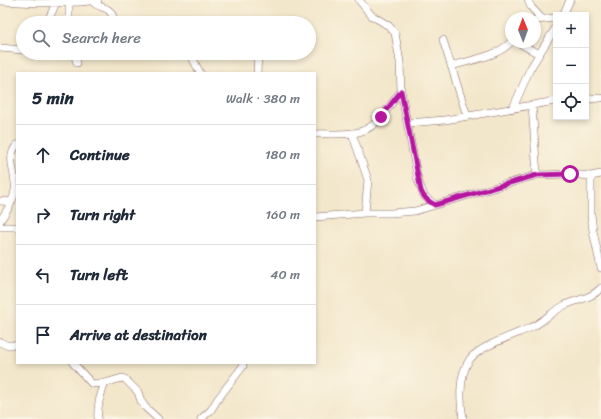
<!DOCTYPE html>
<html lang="en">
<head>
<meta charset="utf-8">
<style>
	body { margin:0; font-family:Sriracha,sans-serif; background:#f6f6f7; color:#1f2937 }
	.controls { position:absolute; right:12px; top:12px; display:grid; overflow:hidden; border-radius:0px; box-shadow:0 2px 6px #0003 }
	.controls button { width:36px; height:36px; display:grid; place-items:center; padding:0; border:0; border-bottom:1px solid #e0e1e3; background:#fff; color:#1f2937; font:20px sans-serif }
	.compass { position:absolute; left:505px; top:12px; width:36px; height:36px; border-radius:50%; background:#fff; box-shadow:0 2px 6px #0003; rotate:359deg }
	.stop { position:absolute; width:12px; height:12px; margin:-9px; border:3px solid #b5179e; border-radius:50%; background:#fff }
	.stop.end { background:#b5179e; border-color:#fff; box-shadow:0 1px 4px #0008 }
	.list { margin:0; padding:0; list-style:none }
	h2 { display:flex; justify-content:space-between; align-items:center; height:52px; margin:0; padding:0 16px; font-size:17px }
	h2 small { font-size:13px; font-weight:400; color:#747a83 }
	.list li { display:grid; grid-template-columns:26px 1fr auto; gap:12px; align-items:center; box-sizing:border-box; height:60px; padding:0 16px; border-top:1px solid #e0e1e3 }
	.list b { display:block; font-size:15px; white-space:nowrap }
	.list em { font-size:13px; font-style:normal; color:#747a83 }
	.icon { flex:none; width:22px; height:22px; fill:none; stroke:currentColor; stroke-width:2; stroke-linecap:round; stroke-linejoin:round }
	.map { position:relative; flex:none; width:601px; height:419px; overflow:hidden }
	.search { position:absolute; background:#fff; box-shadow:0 2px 6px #0003; left:16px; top:16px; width:300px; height:44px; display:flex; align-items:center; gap:10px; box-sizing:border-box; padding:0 14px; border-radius:22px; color:#747a83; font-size:15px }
	.panel { position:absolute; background:#fff; box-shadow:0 2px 6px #0003; left:16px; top:72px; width:300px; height:292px; border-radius:0px }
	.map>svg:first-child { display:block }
</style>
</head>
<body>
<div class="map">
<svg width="601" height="419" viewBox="0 0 601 419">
	<rect width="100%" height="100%" fill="#fcf5e5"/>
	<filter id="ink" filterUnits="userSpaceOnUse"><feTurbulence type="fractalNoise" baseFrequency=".025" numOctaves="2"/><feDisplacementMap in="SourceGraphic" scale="8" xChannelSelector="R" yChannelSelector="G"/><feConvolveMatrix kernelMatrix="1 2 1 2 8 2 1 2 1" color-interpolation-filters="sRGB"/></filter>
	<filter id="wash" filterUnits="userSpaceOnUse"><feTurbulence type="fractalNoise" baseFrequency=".012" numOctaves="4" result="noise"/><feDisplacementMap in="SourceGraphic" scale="16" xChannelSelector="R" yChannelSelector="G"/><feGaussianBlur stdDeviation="0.9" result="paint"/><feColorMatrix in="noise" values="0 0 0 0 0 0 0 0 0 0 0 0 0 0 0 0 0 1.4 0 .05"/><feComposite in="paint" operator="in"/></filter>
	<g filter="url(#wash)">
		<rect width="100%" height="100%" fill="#f3e7cb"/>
	</g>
	<g filter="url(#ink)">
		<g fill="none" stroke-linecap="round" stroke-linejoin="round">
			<!-- minor casing -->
			<g stroke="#856563" stroke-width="8">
				<path id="minor" d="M359,0L371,15L389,26L395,33L400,62L401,91L418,180L424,196L435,205
					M528,0L531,7L542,19
					M0,1L39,3L81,2L98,0
					M92,1C97,7 101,6 107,9C112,12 113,17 115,21L119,23
					M69,3V23
					M563,15L570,0
					M535,20L556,18
					M47,23L56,3
					M443,40L467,116
					M517,42L539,54
					M0,48L23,50
					M74,53L77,63
					M190,53L200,73
					M451,66C471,60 497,57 511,42
					M257,73L258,53
					M586,99L601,98
					M532,105L537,175
					M513,108L530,69L556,27
					M407,123L445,120L556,101
					M352,133L368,180L365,213
					M315,134C330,133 348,136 362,131C380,125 390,104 401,91
					M591,176V215L593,231L601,268
					M0,201L11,202
					M315,217L365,213H391L415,211L537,175L570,174L591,176L601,174
					M0,221C6,212 14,201 15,190C17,174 5,158 17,145
					M0,227H17
					M0,342L6,345H17
					M73,363L92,384L105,383L122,378L125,379L138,392L141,401L145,407L158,419
					M98,419C97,405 100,396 105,383
					M201,419L211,410L217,400L243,366
					M463,419C460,400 458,376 470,359C480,346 517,334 532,327C544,321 553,311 565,305C578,299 591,299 601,288"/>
			</g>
			<!-- minor -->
			<use href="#minor" stroke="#fff" stroke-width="7"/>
		</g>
	</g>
	<g fill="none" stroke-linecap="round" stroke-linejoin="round" filter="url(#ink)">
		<!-- route -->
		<path stroke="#b5179e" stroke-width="5" d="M381,117L401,91L421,191C424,198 428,201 435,205L537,175L570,174"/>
	</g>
</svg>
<div class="controls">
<button>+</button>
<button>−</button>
<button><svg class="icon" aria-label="locate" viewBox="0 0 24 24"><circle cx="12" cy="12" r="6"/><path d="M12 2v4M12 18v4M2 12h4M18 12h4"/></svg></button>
</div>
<svg class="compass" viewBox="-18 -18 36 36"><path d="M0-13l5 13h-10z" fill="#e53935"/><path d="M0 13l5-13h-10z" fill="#747a83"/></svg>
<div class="stop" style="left:570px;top:174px"></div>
<div class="stop end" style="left:381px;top:117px"></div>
<div class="search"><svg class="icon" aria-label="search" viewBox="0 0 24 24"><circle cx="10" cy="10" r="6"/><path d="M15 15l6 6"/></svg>Search here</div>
<section class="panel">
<h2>5 min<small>Walk · 380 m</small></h2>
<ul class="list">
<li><svg class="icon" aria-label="ahead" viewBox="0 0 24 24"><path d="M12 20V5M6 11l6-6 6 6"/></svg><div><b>Continue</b></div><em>180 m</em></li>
<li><svg class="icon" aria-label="right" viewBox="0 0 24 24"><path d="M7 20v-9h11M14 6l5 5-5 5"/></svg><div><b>Turn right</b></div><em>160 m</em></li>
<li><svg class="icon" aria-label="left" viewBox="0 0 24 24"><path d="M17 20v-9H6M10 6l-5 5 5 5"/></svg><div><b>Turn left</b></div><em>40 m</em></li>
<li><svg class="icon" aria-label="arrive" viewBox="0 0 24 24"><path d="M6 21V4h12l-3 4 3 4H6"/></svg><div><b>Arrive at destination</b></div></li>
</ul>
</section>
</div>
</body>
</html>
